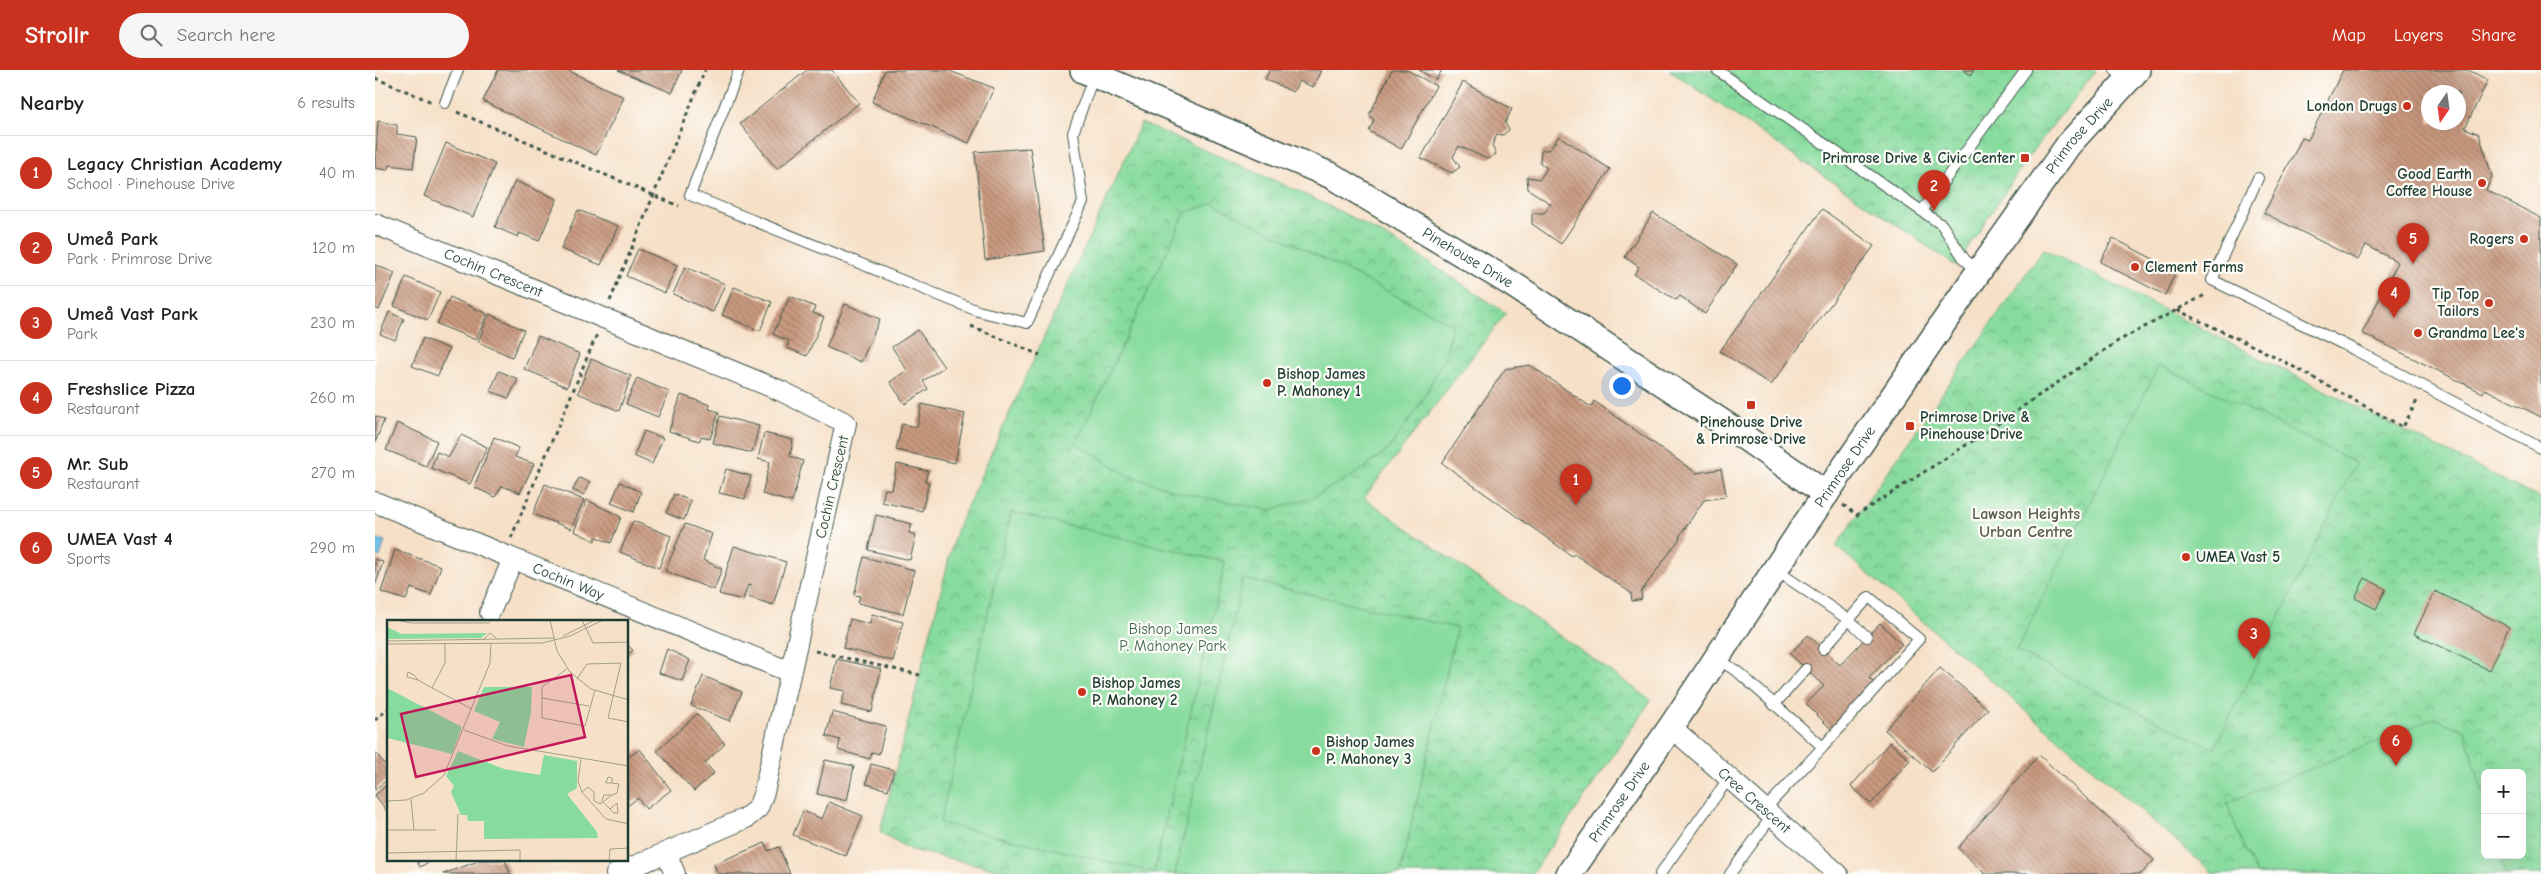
<!DOCTYPE html>
<html lang="en">
<head>
<meta charset="utf-8">
<style>
	body { margin:0; font-family:"Comic Neue",sans-serif; background:#f6f6f6; color:#202124 }
	.controls { position:absolute; right:15px; bottom:15px; display:grid; overflow:hidden; border-radius:8px; box-shadow:0 5px 20px #0002 }
	.controls button { width:45px; height:45px; display:grid; place-items:center; padding:0; border:0; border-bottom:1px solid #e0e0e0; background:#fff; color:#202124; font:25px sans-serif }
	.compass { position:absolute; left:2046px; top:15px; width:45px; height:45px; border-radius:50%; background:#fff; box-shadow:0 5px 20px #0002; rotate:193deg }
	.you { position:absolute; left:1246px; top:315px; width:18px; height:18px; margin:-12px; border:4px solid #fff; border-radius:50%; background:#1a73e8; box-shadow:0 0 0 8px #1a73e833 }
	.badge { display:grid; place-items:center; width:32px; height:32px; border-radius:50%; background:#c8321e; color:#fff; font-size:16px; font-weight:700 }
	.pin { position:absolute; translate:-50% -41px; filter:drop-shadow(0 1px 2px #0008) }
	.pin::after { content:''; position:absolute; top:26px; width:18px; height:15px; background:inherit; clip-path:polygon(0 0,100% 0,50% 100%) }
	.list { margin:0; padding:0; list-style:none }
	h2 { display:flex; justify-content:space-between; align-items:center; height:65px; margin:0; padding:0 20px; font-size:21px }
	h2 small { font-size:16px; font-weight:400; color:#757577 }
	.list li { display:grid; grid-template-columns:32px 1fr auto; gap:15px; align-items:center; box-sizing:border-box; height:75px; padding:0 20px; border-top:1px solid #e0e0e0 }
	.list b { display:block; font-size:19px; white-space:nowrap }
	.list p { margin:0; font-size:16px; white-space:nowrap; color:#757577 }
	.list em { font-size:16px; font-style:normal; color:#757577 }
	.icon { flex:none; width:28px; height:28px; fill:none; stroke:currentColor; stroke-width:2; stroke-linecap:round; stroke-linejoin:round }
	.map { position:relative; flex:none; width:2166px; height:804px; overflow:hidden }
	header { display:flex; align-items:center; gap:30px; box-sizing:border-box; height:70px; padding:0 25px; background:#c8321e; color:#fff }
	header strong { font-size:24px }
	nav { display:flex; gap:28px; margin-inline-start:auto; font-size:18px }
	.search { width:350px; height:45px; background:#f6f6f6; display:flex; align-items:center; gap:12px; box-sizing:border-box; padding:0 18px; border-radius:28px; color:#757577; font-size:19px }
	main { display:flex }
	aside { flex:1; background:#fff }
	.map>svg:first-child { display:block }
</style>
</head>
<body>
<header>
<strong>Strollr</strong>
<div class="search"><svg class="icon" aria-label="search" viewBox="0 0 24 24"><circle cx="10" cy="10" r="6"/><path d="M15 15l6 6"/></svg>Search here</div>
<nav><a>Map</a><a>Layers</a><a>Share</a></nav>
</header>
<main>
<aside>
<h2>Nearby<small>6 results</small></h2>
<ul class="list">
<li><span class="badge">1</span><div><b>Legacy Christian Academy</b><p>School · Pinehouse Drive</p></div><em>40 m</em></li>
<li><span class="badge">2</span><div><b>Umeå Park</b><p>Park · Primrose Drive</p></div><em>120 m</em></li>
<li><span class="badge">3</span><div><b>Umeå Vast Park</b><p>Park</p></div><em>230 m</em></li>
<li><span class="badge">4</span><div><b>Freshslice Pizza</b><p>Restaurant</p></div><em>260 m</em></li>
<li><span class="badge">5</span><div><b>Mr. Sub</b><p>Restaurant</p></div><em>270 m</em></li>
<li><span class="badge">6</span><div><b>UMEA Vast 4</b><p>Sports</p></div><em>290 m</em></li>
</ul>
</aside>
<div class="map">
<svg width="2166" height="804" viewBox="0 0 2166 804">
	<defs>
		<pattern id="park-crowns" width="20" height="18" patternUnits="userSpaceOnUse" patternTransform="scale(1.25)"><rect width="20" height="18" fill="#86db9d"/><path d="M2 6a3 3 0 1 1 6 0M12 15a3 3 0 1 1 6 0" fill="none" stroke="#6db381"/></pattern>
		<pattern id="building-back-hatch" width="6" height="6" patternUnits="userSpaceOnUse" patternTransform="scale(1.25)"><rect width="6" height="6" fill="#c9997f"/><path d="M-1 5l2 2M0 0l6 6M5-1l2 2" fill="none" stroke="#a37e69"/></pattern>
	</defs>
	<rect width="100%" height="100%" fill="#fdfcf7"/>
	<filter id="ink" filterUnits="userSpaceOnUse"><feTurbulence type="fractalNoise" baseFrequency=".02" numOctaves="2"/><feDisplacementMap in="SourceGraphic" scale="10" xChannelSelector="R" yChannelSelector="G"/><feConvolveMatrix kernelMatrix="1 2 1 2 8 2 1 2 1" color-interpolation-filters="sRGB"/></filter>
	<filter id="wash" filterUnits="userSpaceOnUse"><feTurbulence type="fractalNoise" baseFrequency=".0096" numOctaves="4" result="noise"/><feDisplacementMap in="SourceGraphic" scale="20" xChannelSelector="R" yChannelSelector="G"/><feGaussianBlur stdDeviation="1.12" result="paint"/><feColorMatrix in="noise" values="0 0 0 0 0 0 0 0 0 0 0 0 0 0 0 0 0 1.4 0 .05"/><feComposite in="paint" operator="in"/></filter>
	<g filter="url(#wash)">
		<rect width="100%" height="100%" fill="#f6e0c7"/>
		<!-- park -->
		<path fill="url(#park-crowns)" stroke="#528c68" fill-rule="evenodd" d="M1294,0H1721L1653,87L1581,196Z
			M766,53C834,82 902,110 968,143C1025,172 1078,208 1131,243L989,428L1276,630L1157,804H645L536,780L505,762L581,461Z
			M1668,179L2166,429V804H1839L1461,476ZM2110,703H2147V785H2110Z"/>
		<!-- garden -->
		<path fill="#86db9d" stroke="#528c68" d="M838,133L1077,254L1071,285L1041,341L1013,380L981,404L936,428L895,440L807,423L753,405L701,373L810,143Z
			M1784,295L1981,393L1839,679L1641,581Z
			M636,442L850,492L779,802L565,753Z
			M868,509L1082,558L1025,804H800Z
			M2059,648L2090,661L2110,730V785H2125L2131,804H1882L1869,778L1852,733Z"/>
		<!-- water -->
		<path fill="#69bee5" stroke="#447e8c" d="M0,468L10,471L5,487L0,486Z"/>
		<g id="blocks">
			<!-- building -->
			<path fill="url(#building-back-hatch)" fill-rule="evenodd" d="M123,0H192L249,27L221,85L108,31Z
				M243,0H307L297,23Z
				M432,0H457L484,33L402,99L365,54Z
				M510,0H572L619,18L594,73L497,32Z
				M895,0H946L938,17L924,11L918,22L890,9Z
				M1017,0H1032L1061,16L1026,79L994,61L999,50L994,45Z
				M1044,0H1067L1061,10Z
				M1588,0H1599L1596,5Z
				M1968,0H2093L2113,10L2090,58L2104,64L2117,106L2111,120L2166,148V347L2110,319L2108,323L1987,263L2023,192L1991,175L1983,190L1889,143L1927,68L1933,70ZM2054,22H2084V52H2054Z
				M1088,12L1137,39L1130,53L1134,60L1128,65L1122,64L1117,76L1121,84L1112,89L1084,76L1078,87L1085,97L1077,103L1046,88Z
				M3,51L22,55V64L42,67L38,98L14,95L12,100L0,98Z
				M1184,66L1235,99L1186,174L1157,154V143H1169L1176,134L1153,119L1152,107L1165,109L1172,98L1165,93L1166,81L1175,79Z
				M71,73L120,94L98,147L49,126Z
				M655,78L670,181L610,190L600,82Z
				M140,111L182,129L164,171L145,163L143,167L120,157Z
				M1447,139L1499,176L1396,315L1345,281Z
				M203,140L243,156L226,195L186,179Z
				M1278,143L1362,194L1330,244L1305,226L1301,230L1259,204L1264,197L1250,187Z
				M1738,168L1801,201L1790,225L1725,192Z
				M263,179L302,195L290,223L251,206Z
				M0,195L20,203L4,240L0,238Z
				M310,197L350,214L338,242L298,224Z
				M31,207L65,222L53,250L19,236Z
				M359,217L397,232L385,261L347,245Z
				M415,226L440,237L438,243L449,247L432,286L412,278L414,271L398,264Z
				M75,227L112,244L101,270L62,254Z
				M470,234L505,249L486,292L451,277Z
				M14,242L29,249L20,270L5,264Z
				M114,244L149,260L137,287L103,272Z
				M543,260L569,297L548,311L553,319L530,334L515,312L532,300L517,277Z
				M163,266L205,284L192,317L149,299Z
				M48,268L74,279L63,306L37,296Z
				M216,289L256,306L244,341L203,323Z
				M1155,295L1216,337L1219,331L1321,403L1346,399L1351,424L1349,427L1329,430L1304,467L1305,468L1266,522L1267,529L1257,531L1256,523L1199,484L1197,486L1067,393L1130,299Z
				M124,301L143,309L134,328L115,321Z
				M262,308L294,322L283,347L251,334Z
				M306,325L335,335L334,339L344,342L335,369L327,366L324,371L294,361Z
				M547,334L590,344L580,393L521,380L527,354L542,357Z
				M0,346L9,350L0,373Z
				M345,346L384,356L377,383L338,373Z
				M22,353L62,371L51,396L11,380Z
				M269,361L288,368L277,394L259,386Z
				M389,363L418,370L415,386L428,391L417,432L387,424L395,392L383,389Z
				M86,365L112,377L95,414L56,398L62,382L74,387Z
				M119,367L144,378L140,387L159,394L145,423L127,416L120,427L99,417Z
				M522,394L553,401L550,411L554,412L547,441L507,432L510,419L517,420Z
				M351,399L376,406L370,429L344,423Z
				M204,408L215,412L209,425L198,420Z
				M245,412L266,422L259,442L236,433Z
				M170,414L209,430L196,459L158,444Z
				M299,424L316,431L309,450L291,443Z
				M212,430L246,447L236,473L221,467L220,471L199,461Z
				M501,445L537,454L534,463L541,465L535,490L493,480Z
				M258,451L296,466L284,498L245,482Z
				M310,454L337,464L328,490L347,499L339,520L290,501Z
				M359,476L411,492L398,535L373,527L376,516L373,515L368,530L344,524Z
				M20,480L66,496L56,525L36,518L31,530L6,522Z
				M489,487L539,500L528,544L483,533L485,526L479,525Z
				M0,489L8,492L0,516Z
				M1990,508L2011,519L2001,539L1980,528Z
				M2060,521L2134,557L2114,600L2039,564Z
				M497,544L528,552L518,591L468,578L475,549L495,554Z
				M1505,553L1527,574L1494,608L1500,614L1456,659L1431,634L1449,616L1415,584L1433,565L1465,595Z
				M252,575L258,580L252,586Z
				M292,579L315,590L307,611L284,603Z
				M462,589L506,599L497,642L466,635L470,621L455,618Z
				M1565,598L1613,639L1557,702L1510,660Z
				M328,606L367,622L355,651L316,636Z
				M457,642L511,656L504,684L497,682L495,689L463,680L465,670L451,666Z
				M322,644L350,674L330,693L339,703L319,721L282,681Z
				M1515,672L1535,690L1496,734L1476,716Z
				M265,679L296,720L271,739L263,728L252,736V688Z
				M0,682L14,699V708L0,720Z
				M1664,685L1779,790L1766,804H1610L1583,778Z
				M450,690L479,696L472,731L442,724Z
				M496,694L519,700L513,720L491,714Z
				M14,713V744L0,725Z
				M454,732L488,746L471,786L418,765L428,741L447,749Z
				M390,773L393,781L404,777L415,804H343L339,794Z
				M41,790H57L45,797Z
				M106,790H130L135,804H68Z"/>
		</g>
	</g>
	<g filter="url(#ink)">
		<use href="#blocks" fill-opacity="0" stroke="#3f554a" stroke-width="1"/>
		<g fill="none" stroke-linecap="round" stroke-linejoin="round">
			<!-- service casing -->
			<g stroke="#3f554a" stroke-width="12">
				<path id="service" d="M364,0L315,125L603,241L652,253L708,132L698,63L719,5
					M1342,0L1567,155L1590,190L1604,201
					M1740,0L1751,11
					M70,33L83,0
					M1883,108L1837,210L1978,279L2166,378
					M1547,141L1651,0
					M1401,500L1474,550L1492,567
					M1342,588L1364,603L1448,677L1390,739
					M1399,635L1431,599
					M1448,677L1544,569L1494,527L1448,579
					M1285,804L1354,708
					M1355,804L1397,746"/>
			</g>
			<!-- minor casing -->
			<g stroke="#3f554a" stroke-width="22">
				<g id="minor">
					<path id="s1" d="M0,154L406,321L471,353L389,722L383,738L371,748L241,804"/>
					<path id="s2" d="M0,432L415,602"/>
					<path d="M115,542L138,489"/>
					<path id="s3" d="M1296,657L1463,804"/>
					<path d="M291,783L300,804"/>
				</g>
			</g>
			<!-- tertiary casing -->
			<g stroke="#3f554a" stroke-width="28">
				<g id="tertiary">
					<path id="s4" d="M708,0L957,106L1137,214L1359,360L1451,424"/>
					<path id="s5" d="M1194,804L1296,657L1429,456L1604,201L1694,74L1762,0"/>
				</g>
			</g>
			<!-- path -->
			<path stroke="#3f554a" stroke-width="3" stroke-dasharray="4 4" stroke-linecap="butt" d="M0,8L57,32
				M82,42L304,136
				M235,231L330,0
				M1802,240L1897,285L2028,357L2043,329
				M596,256L665,285
				M1468,435L1482,445L1602,368L1743,271L1832,224
				M136,468L222,264
				M440,581L545,605
				M0,650L14,638"/>
			<!-- service -->
			<use href="#service" stroke="#fff" stroke-width="10"/>
			<!-- minor -->
			<use href="#minor" stroke="#fff" stroke-width="20"/>
			<!-- tertiary -->
			<use href="#tertiary" stroke="#fff" stroke-width="25"/>
		</g>
	</g>
	<!-- markers -->
	<g fill="#c8321e" stroke="#fdfcf7" stroke-width="2">
		<circle cx="2032" cy="36" r="5"/>
		<rect x="1645" y="83" width="10" height="10" rx="2.5"/>
		<circle cx="2107" cy="113" r="5"/>
		<circle cx="2149" cy="169" r="5"/>
		<circle cx="1760" cy="197" r="5"/>
		<circle cx="2114" cy="233" r="5"/>
		<circle cx="2043" cy="263" r="5"/>
		<circle cx="892" cy="313" r="5"/>
		<rect x="1371" y="330" width="10" height="10" rx="2.5"/>
		<rect x="1530" y="351" width="10" height="10" rx="2.5"/>
		<circle cx="1811" cy="487" r="5"/>
		<circle cx="707" cy="622" r="5"/>
		<circle cx="941" cy="681" r="5"/>
	</g>
	<g text-anchor="middle" dominant-baseline="central" stroke-width="4.5" stroke-linejoin="round" paint-order="stroke">
		<!-- poi labels -->
		<g font-size="15" font-weight="bold" fill="#1f3d34" stroke="#fdfcf7" text-anchor="start">
			<text x="2022" y="36" text-anchor="end">London Drugs</text>
			<text x="1640" y="88" text-anchor="end">Primrose Drive &amp; Civic Center</text>
			<text x="2097" y="104" text-anchor="end">Good Earth<tspan x="2097" dy="17">Coffee House</tspan></text>
			<text x="2139" y="169" text-anchor="end">Rogers</text>
			<text x="1770" y="197">Clement Farms</text>
			<text x="2104" y="224" text-anchor="end">Tip Top<tspan x="2104" dy="17">Tailors</tspan></text>
			<text x="2053" y="263">Grandma Lee's</text>
			<text x="902" y="304">Bishop James<tspan x="902" dy="17">P. Mahoney 1</tspan></text>
			<text x="1545" y="347">Primrose Drive &amp;<tspan x="1545" dy="17">Pinehouse Drive</tspan></text>
			<text x="1376" y="352" text-anchor="middle">Pinehouse Drive<tspan x="1376" dy="17">&amp; Primrose Drive</tspan></text>
			<text x="1821" y="487">UMEA Vast 5</text>
			<text x="717" y="613">Bishop James<tspan x="717" dy="17">P. Mahoney 2</tspan></text>
			<text x="951" y="672">Bishop James<tspan x="951" dy="17">P. Mahoney 3</tspan></text>
		</g>
		<!-- street labels -->
		<g font-size="15" fill="#1f3d34" stroke="#fdfcf7">
			<text stroke="none"><textPath href="#s5" startOffset="898">Primrose Drive</textPath></text>
			<text stroke="none"><textPath href="#s4" startOffset="429">Pinehouse Drive</textPath></text>
			<text stroke="none"><textPath href="#s1" startOffset="128">Cochin Crescent</textPath></text>
			<text stroke="none"><textPath href="#s5" startOffset="492">Primrose Drive</textPath></text>
			<text transform="translate(457 417) rotate(-77)">Cochin Crescent</text>
			<text stroke="none"><textPath href="#s2" startOffset="209">Cochin Way</textPath></text>
			<text stroke="none"><textPath href="#s3" startOffset="111">Cree Crescent</textPath></text>
			<text stroke="none"><textPath href="#s5" startOffset="88">Primrose Drive</textPath></text>
		</g>
		<!-- park labels -->
		<g font-size="15" fill="#39644e" stroke="#fdfcf7">
			<text x="798" y="559">Bishop James<tspan x="798" dy="17">P. Mahoney Park</tspan></text>
		</g>
		<!-- neighbourhood labels -->
		<g font-size="16" font-weight="bold" fill="#5a5d4e" stroke="#fdfcf7">
			<text x="1651" y="444">Lawson Heights<tspan x="1651" dy="18">Urban Centre</tspan></text>
		</g>
	</g>
	<!-- overview -->
	<g transform="translate(12 550)">
		<rect width="241" height="241" fill="#f6e0c7"/>
		<path d="M0,7L15,14L100,13L94,18L0,19Z" fill="#86db9d"/>
		<path d="M97,67H145L144,92L137,127L105,119L113,102L87,91ZM0,68L75,107L65,134L0,118ZM71,131L117,149L153,155L157,135L190,141V168L180,174L210,212L211,218L97,219V201H81L80,195H74L64,172L67,166L59,156Z" fill="#86db9d"/>
		<path d="M104,68H121V93H104ZM123,69H140V94H123ZM23,84L35,87L40,94L26,104L14,87ZM6,89L15,93L8,113L0,110V91ZM42,98L59,102L53,127L36,122ZM120,99L137,101L130,122L109,117L112,106ZM130,157L175,165L170,195L125,187ZM125,197H153V213L126,214Z" fill="#86db9d"/>
		<path fill="none" stroke="#a09f8c" stroke-width="1" d="M9,0L24,3H103M163,0L170,31L183,52L204,69L242,80M195,0L206,23L242,22M176,16L208,0M96,20L103,13L110,19M0,21L168,18M58,23V43L45,68L85,89M0,24L155,23L183,16L216,0M180,49L155,67V98L198,106L208,70M21,52L27,55L31,60L20,57ZM190,59L200,44L234,43L221,98L242,102M31,60L45,68M155,78L202,86M77,110L121,126L242,146M194,139L191,161L195,172L219,199L242,204M195,172L201,167L207,172V181M225,175L230,173L232,164L225,163H219L221,157L225,158V163M24,179L27,210M0,181L19,180L37,173L57,155L103,43L104,23M207,181L214,184L217,175H225L216,182L227,193H231L230,183L223,189M0,210H49M0,233L133,230V241M69,241L71,194M222,241L223,229L242,228"/>
		<path fill="#c2185b" fill-opacity="0.15" stroke="#c2185b" stroke-width="2.5" d="M184,55L198,117L29,157L14,94Z"/>
		<rect width="241" height="241" fill="none" stroke="#1f3d34" stroke-width="2.5"/>
	</g>
</svg>
<div class="controls">
<button>+</button>
<button>−</button>
</div>
<svg class="compass" viewBox="-18 -18 36 36"><path d="M0-13l5 13h-10z" fill="#e53935"/><path d="M0 13l5-13h-10z" fill="#757577"/></svg>
<div class="you"></div>
<div class="pin badge" style="left:1201px;top:435px">1</div>
<div class="pin badge" style="left:1559px;top:141px">2</div>
<div class="pin badge" style="left:1879px;top:589px">3</div>
<div class="pin badge" style="left:2019px;top:248px">4</div>
<div class="pin badge" style="left:2038px;top:194px">5</div>
<div class="pin badge" style="left:2021px;top:696px">6</div>
</div>
</main>
</body>
</html>
